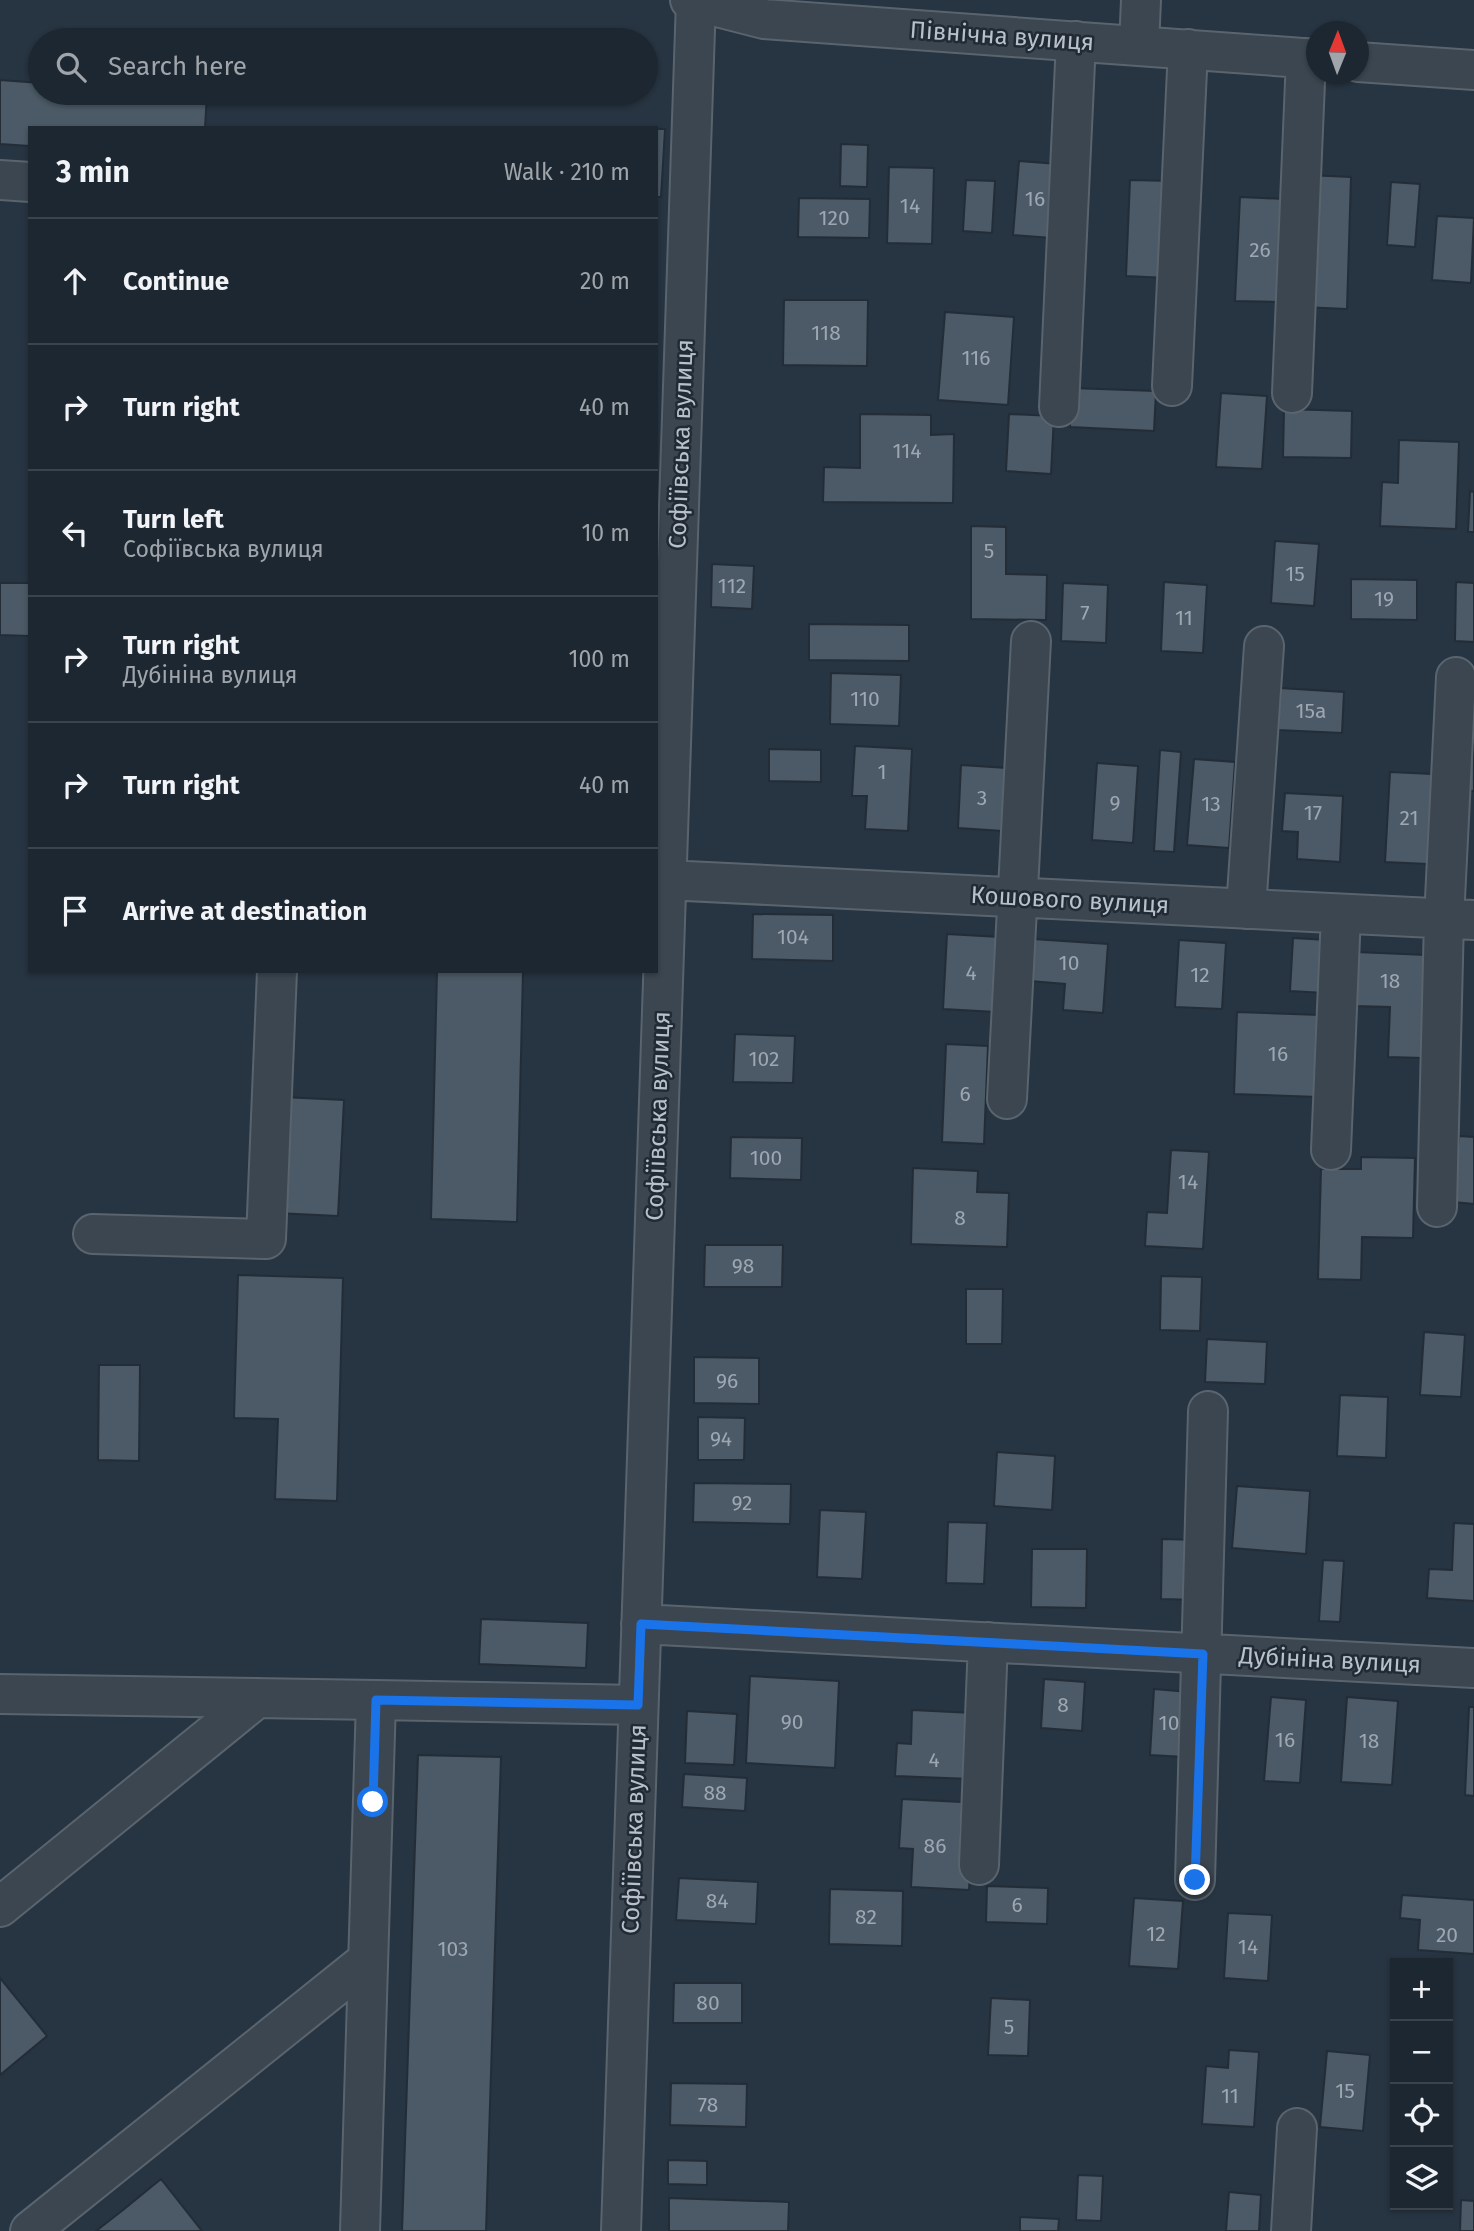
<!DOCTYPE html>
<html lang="en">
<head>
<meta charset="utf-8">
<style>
	body { margin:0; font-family:"Fira Sans",sans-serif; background:#252f39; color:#f1f3f6 }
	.controls { position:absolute; right:21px; bottom:21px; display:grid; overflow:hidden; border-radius:0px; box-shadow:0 2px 5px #0004 }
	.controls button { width:63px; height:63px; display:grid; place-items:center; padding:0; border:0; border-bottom:2px solid #3b444d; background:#1d2731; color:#f1f3f6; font:35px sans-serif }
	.compass { position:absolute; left:1306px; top:21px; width:63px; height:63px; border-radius:50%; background:#1d2731; box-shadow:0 2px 5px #0004; rotate:1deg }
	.stop { position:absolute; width:21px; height:21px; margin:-16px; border:5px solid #1a73e8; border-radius:50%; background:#fff }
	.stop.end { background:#1a73e8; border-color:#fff; box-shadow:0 2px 7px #0008 }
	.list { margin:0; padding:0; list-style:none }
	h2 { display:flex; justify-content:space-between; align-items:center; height:91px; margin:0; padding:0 28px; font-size:30px }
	h2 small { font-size:23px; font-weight:400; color:#a0a5ab }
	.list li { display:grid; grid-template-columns:46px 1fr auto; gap:21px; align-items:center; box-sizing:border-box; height:126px; padding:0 28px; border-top:2px solid #3b444d }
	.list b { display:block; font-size:26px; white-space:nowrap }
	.list p { margin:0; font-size:23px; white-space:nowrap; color:#a0a5ab }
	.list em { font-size:23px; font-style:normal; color:#a0a5ab }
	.icon { flex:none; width:38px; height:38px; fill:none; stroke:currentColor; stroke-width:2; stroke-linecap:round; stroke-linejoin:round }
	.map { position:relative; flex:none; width:1474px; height:2231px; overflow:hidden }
	.search { position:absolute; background:#1d2731; box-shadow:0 2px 5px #0004; left:28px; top:28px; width:630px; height:77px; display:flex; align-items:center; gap:18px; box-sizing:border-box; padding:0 24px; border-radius:38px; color:#a0a5ab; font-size:26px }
	.panel { position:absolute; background:#1d2731; box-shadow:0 2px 5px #0004; left:28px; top:126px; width:630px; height:847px; border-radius:0px }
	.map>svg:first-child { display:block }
</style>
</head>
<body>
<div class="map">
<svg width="1474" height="2231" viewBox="0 0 1474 2231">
	<rect width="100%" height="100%" fill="#273441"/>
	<!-- building -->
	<path fill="#4b5a66" stroke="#222d38" stroke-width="2" d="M0,80L40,83V93H207L205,128H30V146L0,144Z
		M656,129H665L661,197H656Z
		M841,144L868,145L867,187L840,186Z
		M1019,161L1058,164L1052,238L1013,235Z
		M889,167L934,168L932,244L887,243Z
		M1307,175L1351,177L1347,309L1302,307Z
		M966,180L995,181L992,233L963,231Z
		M1130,180L1173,181L1168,278L1126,276Z
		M1391,182L1420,184L1415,247L1387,245Z
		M1240,197L1284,199L1279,302L1235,301Z
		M799,198L870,199L869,238L798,237Z
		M1437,216L1474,218L1471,283L1432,280Z
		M784,300H868L867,366L783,365Z
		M945,312L1014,317L1008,405L938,400Z
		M1071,388L1156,391L1154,431L1070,427Z
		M1221,393L1267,396L1262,469L1216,467Z
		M1284,409L1352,411L1351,458L1283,457Z
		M860,414L931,415V435L954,434L953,503L823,502L824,467L860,468Z
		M1009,414L1054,416L1051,474L1006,471Z
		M1399,440L1459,442L1456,529L1380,526L1382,482L1398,483Z
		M1470,491L1474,492V532H1468Z
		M971,526L1006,527V574L1047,575L1046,620L971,619Z
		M1275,541L1319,544L1314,606L1271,603Z
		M712,564L754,566L752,609L711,607Z
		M1351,579L1417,580V620L1351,619Z
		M1164,582L1207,585L1203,653L1161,651Z
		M1456,582L1474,583V642L1455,641Z
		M0,583H30V636L0,635Z
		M1063,583L1108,585L1106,643L1061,641Z
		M809,624L909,625V661L809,660Z
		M831,673L901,675L899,726L830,724Z
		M1280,688L1344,692L1342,733L1278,730Z
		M1461,739L1474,740V791L1459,790Z
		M855,746L912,749L908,831L865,829L867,796H852Z
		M769,749L821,750V782L769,781Z
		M1160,750L1181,752L1174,852L1154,851Z
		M1194,759L1235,762L1229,848L1187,845Z
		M1097,763L1138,766L1133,843L1092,840Z
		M961,765L1007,768L1003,831L958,828Z
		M1390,772L1433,774L1428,864L1385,862Z
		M1285,793L1343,796L1340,862L1297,859L1298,832L1282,831Z
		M753,914L833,915V961L752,959Z
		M947,934L1000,937L996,1012L943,1009Z
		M1293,938L1328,940L1325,993L1290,991Z
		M1033,939L1108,944L1103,1013L1063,1010L1065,984L1030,981Z
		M1179,940L1226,943L1222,1009L1175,1007Z
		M1356,952L1427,955L1423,1058L1388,1057L1390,1007L1353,1006Z
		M437,971H523L517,1222L431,1219Z
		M1237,1012L1321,1015L1318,1097L1234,1094Z
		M735,1034L795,1036L793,1083L733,1082Z
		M946,1044L988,1046L984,1144L942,1142Z
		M282,1097L344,1100L338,1216L276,1213Z
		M1459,1136L1474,1137V1204L1453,1202Z
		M731,1137L802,1138L801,1180L730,1178Z
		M1171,1150L1209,1152L1203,1249L1145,1246L1147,1212L1167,1213Z
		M1361,1157L1415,1158L1413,1238L1362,1237L1361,1280L1318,1279L1321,1169H1361Z
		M913,1168L978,1171L977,1192L1009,1193L1007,1247L911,1244Z
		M705,1245H783L782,1287H704Z
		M238,1275L343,1278L337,1501L275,1499L278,1419L234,1418Z
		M1161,1276L1202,1277L1200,1331L1160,1330Z
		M966,1289H1003L1002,1344H966Z
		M1424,1332L1465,1335L1461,1397L1420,1395Z
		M1207,1339L1267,1342L1265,1384L1205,1382Z
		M694,1357L759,1358V1404L694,1403Z
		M99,1365H140L139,1461L98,1460Z
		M1340,1395L1388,1397L1386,1458L1337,1456Z
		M698,1417L745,1418L744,1460H698Z
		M997,1452L1055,1456L1052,1510L994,1506Z
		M694,1483L791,1484L790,1524L693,1522Z
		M1237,1486L1310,1491L1306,1554L1232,1548Z
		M820,1510L866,1512L862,1579L817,1577Z
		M948,1522L987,1523L984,1584L946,1583Z
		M1454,1523L1474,1524V1601L1427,1598L1429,1569L1452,1570Z
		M1162,1539L1198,1540L1197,1600L1161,1599Z
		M1032,1549H1087L1086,1608L1031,1607Z
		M1323,1560L1344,1561L1340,1622L1319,1621Z
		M481,1619L588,1623L586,1668L479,1664Z
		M750,1676L839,1681L835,1768L746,1763Z
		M1044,1679L1085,1682L1082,1731L1041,1728Z
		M1154,1689L1189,1692L1185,1757L1150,1755Z
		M1271,1697L1306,1700L1300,1783L1264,1781Z
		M1347,1697L1398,1701L1392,1785L1341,1782Z
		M1469,1707H1474V1796L1465,1795Z
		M912,1710L973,1713L971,1779L895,1776L897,1743L911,1744Z
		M687,1711L737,1714L734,1765L685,1763Z
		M418,1755L501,1757L486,2231H402Z
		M684,1774L747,1778L745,1811L682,1807Z
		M902,1799L962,1802L960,1844H972L969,1890L911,1887L913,1849L899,1848Z
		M679,1878L758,1882L756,1924L676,1920Z
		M987,1886L1048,1888L1047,1924L986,1922Z
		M830,1889L903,1891L902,1946L829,1944Z
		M1402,1895L1474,1900V1954L1418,1950L1420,1920L1400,1918Z
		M1134,1898L1183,1901L1178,1969L1129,1966Z
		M1228,1913L1272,1915L1268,1981L1224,1978Z
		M0,1978L47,2036L0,2075Z
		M674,1983H742V2023H673Z
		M991,1998L1030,2000L1028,2056L988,2055Z
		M1229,2050L1259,2052L1254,2127L1202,2124L1206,2066L1228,2068Z
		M1327,2051L1370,2055L1363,2131L1320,2127Z
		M671,2083L747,2084L746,2127L670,2125Z
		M668,2160L707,2161V2185L668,2184Z
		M1078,2175L1103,2176L1101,2221L1076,2220Z
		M161,2179L202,2231H96L123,2210Z
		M1229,2192L1261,2195L1259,2231H1226Z
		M669,2198L789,2202L788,2231H669Z
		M1461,2200L1474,2201V2231H1460Z
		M1020,2217L1059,2219L1058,2231H1020Z"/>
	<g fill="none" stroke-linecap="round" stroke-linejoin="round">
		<!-- minor casing -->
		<g stroke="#59646e" stroke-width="42">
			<path id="minor" d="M690,0L764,19L1316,59
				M1139,46L1141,0
				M1358,62L1474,70
				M0,180L30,182
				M1172,386L1188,49
				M1292,393L1306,58
				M1059,407L1076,41
				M666,880L1474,920
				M1246,909L1264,646
				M1007,1099L1031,641
				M1331,1150L1341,914
				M1437,1207L1444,919L1456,677
				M93,1234L266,1239L277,971
				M641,1624L1474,1668
				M0,1694L376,1700
				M979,1865L988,1642
				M1195,1880L1208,1411
				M0,1907L257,1698
				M30,2231L368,1960
				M360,2231L376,1700L638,1705
				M621,2231L696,0
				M1291,2231L1297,2128"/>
		</g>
		<!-- minor -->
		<use href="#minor" stroke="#3b4650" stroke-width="38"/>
	</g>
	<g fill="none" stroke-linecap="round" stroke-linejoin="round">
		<!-- route -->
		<path stroke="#1a73e8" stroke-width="9" d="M373,1802L376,1700L638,1705L641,1624L1203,1654L1195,1880"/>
	</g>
	<g text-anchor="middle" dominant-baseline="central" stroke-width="5" stroke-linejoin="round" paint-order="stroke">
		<!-- number labels -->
		<g font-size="21" fill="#9da7b2">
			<text x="1035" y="199">16</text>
			<text x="910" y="206">14</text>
			<text x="834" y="218">120</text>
			<text x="1260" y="250">26</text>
			<text x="826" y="333">118</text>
			<text x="976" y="358">116</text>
			<text x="907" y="451">114</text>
			<text x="989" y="551">5</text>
			<text x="1295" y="574">15</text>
			<text x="732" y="586">112</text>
			<text x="1384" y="599">19</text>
			<text x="1085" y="613">7</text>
			<text x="1184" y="618">11</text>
			<text x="865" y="699">110</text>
			<text x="1311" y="711">15а</text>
			<text x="882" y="772">1</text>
			<text x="982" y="798">3</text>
			<text x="1115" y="803">9</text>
			<text x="1211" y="804">13</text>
			<text x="1313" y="813">17</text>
			<text x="1409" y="818">21</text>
			<text x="793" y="937">104</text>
			<text x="1069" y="963">10</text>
			<text x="971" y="973">4</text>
			<text x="1200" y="975">12</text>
			<text x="1390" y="981">18</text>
			<text x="1278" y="1054">16</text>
			<text x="764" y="1059">102</text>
			<text x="965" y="1094">6</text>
			<text x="766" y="1158">100</text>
			<text x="1188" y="1182">14</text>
			<text x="960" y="1218">8</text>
			<text x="743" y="1266">98</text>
			<text x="727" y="1381">96</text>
			<text x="721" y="1439">94</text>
			<text x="742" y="1503">92</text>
			<text x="1063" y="1705">8</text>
			<text x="792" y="1722">90</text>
			<text x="1169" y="1723">10</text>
			<text x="1285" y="1740">16</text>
			<text x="1369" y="1741">18</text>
			<text x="934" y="1760">4</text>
			<text x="715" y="1793">88</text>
			<text x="935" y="1846">86</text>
			<text x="717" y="1901">84</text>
			<text x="1017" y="1905">6</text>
			<text x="866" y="1917">82</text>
			<text x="1156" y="1934">12</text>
			<text x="1447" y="1935">20</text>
			<text x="1248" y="1947">14</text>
			<text x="453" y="1949">103</text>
			<text x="708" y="2003">80</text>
			<text x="1009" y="2027">5</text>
			<text x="1345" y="2091">15</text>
			<text x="1230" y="2096">11</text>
			<text x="708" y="2105">78</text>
		</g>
		<!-- street labels -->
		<g font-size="24" fill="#b8c1cb" stroke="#202b36">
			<text transform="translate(1002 36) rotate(4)">Північна вулиця</text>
			<text transform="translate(681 444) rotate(-88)">Софіївська вулиця</text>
			<text transform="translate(1070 900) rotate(3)">Кошового вулиця</text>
			<text transform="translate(658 1116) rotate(-88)">Софіївська вулиця</text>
			<text transform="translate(1330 1660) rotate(3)">Дубініна вулиця</text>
			<text transform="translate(634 1829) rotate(-88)">Софіївська вулиця</text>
		</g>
	</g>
</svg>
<div class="controls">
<button>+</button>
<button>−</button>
<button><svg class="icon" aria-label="locate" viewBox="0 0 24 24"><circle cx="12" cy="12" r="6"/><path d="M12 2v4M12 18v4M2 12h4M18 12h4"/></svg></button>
<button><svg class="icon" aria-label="layers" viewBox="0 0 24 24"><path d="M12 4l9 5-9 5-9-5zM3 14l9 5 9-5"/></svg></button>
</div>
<svg class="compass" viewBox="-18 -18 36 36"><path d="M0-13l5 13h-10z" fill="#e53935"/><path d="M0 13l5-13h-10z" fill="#a0a5ab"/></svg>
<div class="stop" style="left:373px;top:1802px"></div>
<div class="stop end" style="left:1195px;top:1880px"></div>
<div class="search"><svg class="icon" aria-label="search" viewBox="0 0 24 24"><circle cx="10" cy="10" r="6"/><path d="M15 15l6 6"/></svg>Search here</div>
<section class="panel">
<h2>3 min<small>Walk · 210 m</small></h2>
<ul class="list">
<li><svg class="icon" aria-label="ahead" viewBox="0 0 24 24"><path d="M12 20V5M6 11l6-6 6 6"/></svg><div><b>Continue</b></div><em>20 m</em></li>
<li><svg class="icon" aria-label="right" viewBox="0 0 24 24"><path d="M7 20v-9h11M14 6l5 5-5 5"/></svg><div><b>Turn right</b></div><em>40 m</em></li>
<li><svg class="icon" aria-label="left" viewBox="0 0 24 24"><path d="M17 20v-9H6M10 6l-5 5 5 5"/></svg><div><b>Turn left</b><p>Софіївська вулиця</p></div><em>10 m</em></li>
<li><svg class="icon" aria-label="right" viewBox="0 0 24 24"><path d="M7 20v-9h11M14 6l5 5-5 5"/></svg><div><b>Turn right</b><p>Дубініна вулиця</p></div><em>100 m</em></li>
<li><svg class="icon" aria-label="right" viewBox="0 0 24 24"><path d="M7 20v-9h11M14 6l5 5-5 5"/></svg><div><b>Turn right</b></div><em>40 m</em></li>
<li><svg class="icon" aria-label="arrive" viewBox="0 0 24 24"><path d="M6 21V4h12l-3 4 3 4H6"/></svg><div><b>Arrive at destination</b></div></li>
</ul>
</section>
</div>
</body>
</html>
